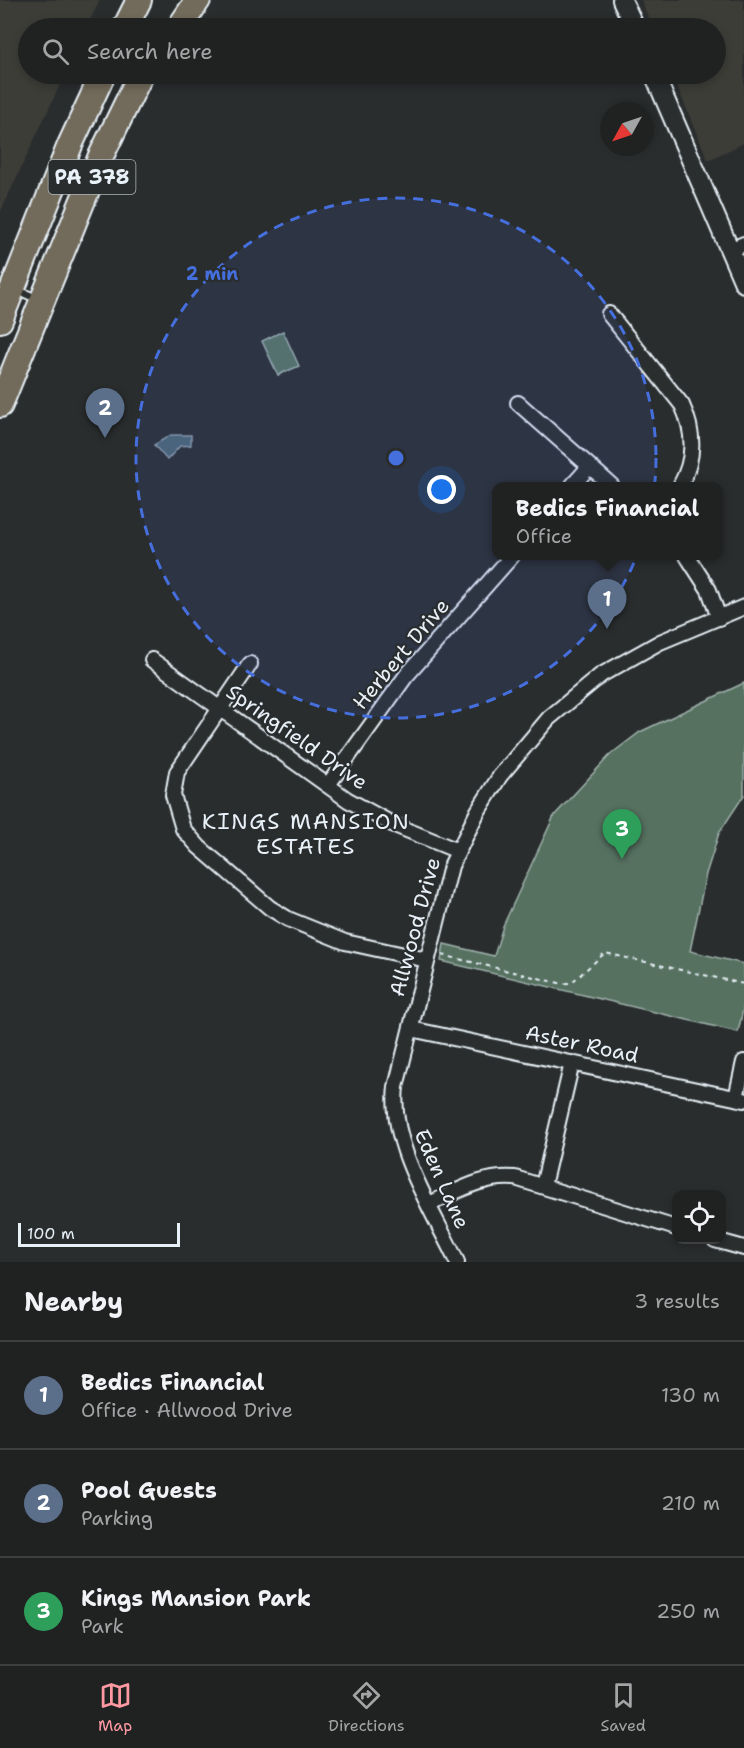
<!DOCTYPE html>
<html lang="en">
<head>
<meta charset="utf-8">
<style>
	body { margin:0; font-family:"Shantell Sans",sans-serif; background:#282a2a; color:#f1f3f6 }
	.controls { position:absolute; right:18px; bottom:18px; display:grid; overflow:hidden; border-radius:12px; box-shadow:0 3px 9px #0003 }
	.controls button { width:54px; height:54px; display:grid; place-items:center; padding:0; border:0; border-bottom:2px solid #3d3f40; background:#202222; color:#f1f3f6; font:30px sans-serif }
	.compass { position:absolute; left:600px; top:102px; width:54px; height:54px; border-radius:50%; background:#202222; box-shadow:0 3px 9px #0003; rotate:230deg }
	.scale { position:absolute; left:18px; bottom:15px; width:162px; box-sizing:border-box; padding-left:6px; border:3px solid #e8f1f8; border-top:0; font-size:16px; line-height:21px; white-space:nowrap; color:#e8f1f8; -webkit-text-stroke:4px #2a2d2e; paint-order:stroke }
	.you { position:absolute; left:442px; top:490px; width:21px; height:21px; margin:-15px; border:4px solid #fff; border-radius:50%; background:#1a73e8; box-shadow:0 0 0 9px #1a73e833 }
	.badge { display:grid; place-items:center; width:39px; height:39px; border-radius:50%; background:#ff9aa2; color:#fff; font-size:20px; font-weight:700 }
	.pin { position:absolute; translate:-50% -50px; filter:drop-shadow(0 2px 3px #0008) }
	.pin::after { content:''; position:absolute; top:32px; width:21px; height:18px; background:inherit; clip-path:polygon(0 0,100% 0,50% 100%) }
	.popup { position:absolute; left:492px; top:482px; width:231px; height:78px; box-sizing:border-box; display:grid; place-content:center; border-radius:12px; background:#202222; filter:drop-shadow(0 2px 4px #0005); font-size:20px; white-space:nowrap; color:#a2a4a5 }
	.popup b { font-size:22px; color:#f1f3f6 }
	.popup::after { content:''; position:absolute; left:50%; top:100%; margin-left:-12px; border:12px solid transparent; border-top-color:#202222 }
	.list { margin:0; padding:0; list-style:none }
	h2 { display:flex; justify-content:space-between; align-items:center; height:78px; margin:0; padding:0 24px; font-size:26px }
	h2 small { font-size:20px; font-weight:400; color:#a2a4a5 }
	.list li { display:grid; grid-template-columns:39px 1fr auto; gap:18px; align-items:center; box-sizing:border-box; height:108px; padding:0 24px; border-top:2px solid #3d3f40 }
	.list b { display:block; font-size:22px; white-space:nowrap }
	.list p { margin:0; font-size:20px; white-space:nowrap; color:#a2a4a5 }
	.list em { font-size:20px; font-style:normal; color:#a2a4a5 }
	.icon { flex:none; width:33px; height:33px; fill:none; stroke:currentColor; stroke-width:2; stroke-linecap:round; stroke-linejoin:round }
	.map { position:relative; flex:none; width:744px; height:1262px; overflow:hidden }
	.search { position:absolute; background:#202222; box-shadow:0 3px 9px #0003; left:18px; right:18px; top:18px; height:66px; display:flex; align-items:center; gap:15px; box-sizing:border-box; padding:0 21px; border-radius:33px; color:#a2a4a5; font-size:22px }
	.sheet { height:402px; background:#202222 }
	nav { display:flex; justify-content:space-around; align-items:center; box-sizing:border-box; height:84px; border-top:2px solid #3d3f40; background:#202222; font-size:16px; color:#a2a4a5 }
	nav a { display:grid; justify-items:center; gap:3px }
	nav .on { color:#ff9aa2 }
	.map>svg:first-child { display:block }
</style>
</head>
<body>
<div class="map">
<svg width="744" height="1262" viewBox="0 0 744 1262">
	<rect width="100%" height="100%" fill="#2a2d2e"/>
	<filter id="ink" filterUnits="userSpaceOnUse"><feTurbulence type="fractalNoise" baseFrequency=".0167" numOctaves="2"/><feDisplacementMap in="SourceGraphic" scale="12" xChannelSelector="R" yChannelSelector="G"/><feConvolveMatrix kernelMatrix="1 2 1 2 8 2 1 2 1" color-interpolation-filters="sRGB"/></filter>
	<g filter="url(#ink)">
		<!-- built -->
		<path fill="#3d3c38" d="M0,0H100L86,28H28V74H65L0,213Z
			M641,0H744V143L708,160L672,74H716V28H653Z"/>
		<!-- green -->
		<path fill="#567160" stroke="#9fb1ac" stroke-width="1.5" d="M283,331L299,366L278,375L262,341Z
			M744,683V795L719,833L706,874L690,951L744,964V1005L738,1032L441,961L444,944L494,956L503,926L554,816L611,754L640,732Z"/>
		<!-- water -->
		<path fill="#4b636f" stroke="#8a9ca6" stroke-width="1.5" d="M171,435H191V445L180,446L167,460L154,445Z"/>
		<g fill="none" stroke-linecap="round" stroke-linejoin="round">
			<!-- lane casing -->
			<g stroke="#e8f1f8" stroke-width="11">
				<path id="lane" d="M17,290L40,300"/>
			</g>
			<!-- street casing -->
			<g stroke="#e8f1f8" stroke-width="18">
				<path id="street" d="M730,250L744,244
					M609,314L682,405C695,433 695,459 680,486
					M518,403L612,486
					M572,486L589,467
					M687,556L709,590L719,618
					M152,660L348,800L392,824L458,851
					M250,664L177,772L173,795L183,829L199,847L270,908L288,919L345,942L427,960
					M328,785L406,676L512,556
					M411,1029L744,1100
					M736,1098L744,1062
					M543,1186L572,1063
					M429,1204C458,1191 483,1175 515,1178L676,1228
					M715,1240L744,1248
					M457,1262C433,1211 389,1144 396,1087L451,866L478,811L500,776L549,718L601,675L660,642L744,607"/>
			</g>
			<!-- secondary casing -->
			<g stroke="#e8f1f8" stroke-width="22">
				<path id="secondary" d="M622,0L635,28
					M654,74L744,283"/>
			</g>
			<!-- highway casing -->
			<g stroke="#e8f1f8" stroke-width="28">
				<path id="highway" d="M125,28L139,0
					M179,28L198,0
					M0,320L70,145L103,74
					M0,405L100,158L141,74"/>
			</g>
			<!-- path -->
			<path stroke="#e8f1f8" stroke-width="2" stroke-dasharray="4.5 4.5" stroke-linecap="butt" d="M442,955L563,984L572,982L605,953L744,984"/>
			<!-- lane -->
			<use href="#lane" stroke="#2a2d2e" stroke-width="7"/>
			<!-- street -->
			<use href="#street" stroke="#2a2d2e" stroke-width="14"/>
			<!-- secondary -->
			<use href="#secondary" stroke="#2a2d2e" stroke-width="18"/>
			<!-- highway -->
			<use href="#highway" stroke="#726b5a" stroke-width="24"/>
		</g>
	</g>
	<!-- distance rings -->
	<circle cx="396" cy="458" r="260" fill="#466fde" fill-opacity=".12"/>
	<circle fill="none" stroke="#466fde" stroke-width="3" stroke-dasharray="10 8" cx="396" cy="458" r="260"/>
	<g text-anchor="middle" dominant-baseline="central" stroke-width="4.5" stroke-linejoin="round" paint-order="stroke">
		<!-- shield labels -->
		<rect fill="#2a2d2e" stroke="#afb6bb" stroke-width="1.5" x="48.5" y="160" width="87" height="34" rx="4.5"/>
		<g font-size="20" font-weight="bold" fill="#e8f1f8">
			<text x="92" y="177">PA 378</text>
		</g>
		<!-- street labels -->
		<g font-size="21" fill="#e8f1f8" stroke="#2a2d2e">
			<text transform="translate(401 654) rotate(-50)">Herbert Drive</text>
			<text transform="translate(297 737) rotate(35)">Springfield Drive</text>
			<text transform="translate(415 927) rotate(-75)">Allwood Drive</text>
			<text transform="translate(582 1044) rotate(12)">Aster Road</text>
			<text transform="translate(442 1179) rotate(66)">Eden Lane</text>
		</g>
		<!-- neighbourhood labels -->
		<g font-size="22" letter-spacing="1.5" fill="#e8f1f8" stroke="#2a2d2e">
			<text x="306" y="821">KINGS MANSION<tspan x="306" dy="25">ESTATES</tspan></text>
		</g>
	</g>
	<circle cx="396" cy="458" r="9" fill="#466fde" stroke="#2a2d2e" stroke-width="3"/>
	<g font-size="18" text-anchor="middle" font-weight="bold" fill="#466fde" stroke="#2a2d2e" stroke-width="4.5" stroke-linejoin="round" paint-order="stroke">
		<text x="212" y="280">2 min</text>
	</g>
</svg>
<div class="controls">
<button><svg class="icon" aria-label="locate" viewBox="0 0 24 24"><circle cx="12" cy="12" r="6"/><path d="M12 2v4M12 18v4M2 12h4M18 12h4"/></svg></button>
</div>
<svg class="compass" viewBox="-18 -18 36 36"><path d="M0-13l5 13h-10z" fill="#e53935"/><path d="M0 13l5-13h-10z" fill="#a2a4a5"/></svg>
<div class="scale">100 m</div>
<div class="you"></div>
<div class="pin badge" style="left:607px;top:629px;background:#5c6f8a">1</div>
<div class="popup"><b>Bedics Financial</b>Office</div>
<div class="pin badge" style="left:105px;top:438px;background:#5c6f8a">2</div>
<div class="pin badge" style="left:622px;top:859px;background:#2e9e5b">3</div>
<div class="search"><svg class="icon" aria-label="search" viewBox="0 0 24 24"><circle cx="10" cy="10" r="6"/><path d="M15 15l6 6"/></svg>Search here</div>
</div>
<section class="sheet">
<h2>Nearby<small>3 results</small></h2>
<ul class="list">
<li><span class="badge" style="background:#5c6f8a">1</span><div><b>Bedics Financial</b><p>Office · Allwood Drive</p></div><em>130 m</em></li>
<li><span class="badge" style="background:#5c6f8a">2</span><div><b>Pool Guests</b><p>Parking</p></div><em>210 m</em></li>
<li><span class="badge" style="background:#2e9e5b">3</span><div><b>Kings Mansion Park</b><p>Park</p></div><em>250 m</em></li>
</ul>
</section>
<nav>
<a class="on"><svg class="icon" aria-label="map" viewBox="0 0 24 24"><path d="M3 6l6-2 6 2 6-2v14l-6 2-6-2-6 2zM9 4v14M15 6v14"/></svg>Map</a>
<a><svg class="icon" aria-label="directions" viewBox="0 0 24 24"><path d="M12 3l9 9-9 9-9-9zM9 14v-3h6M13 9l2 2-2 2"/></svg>Directions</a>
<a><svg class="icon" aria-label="saved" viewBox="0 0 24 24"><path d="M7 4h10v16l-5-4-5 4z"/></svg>Saved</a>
</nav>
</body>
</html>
